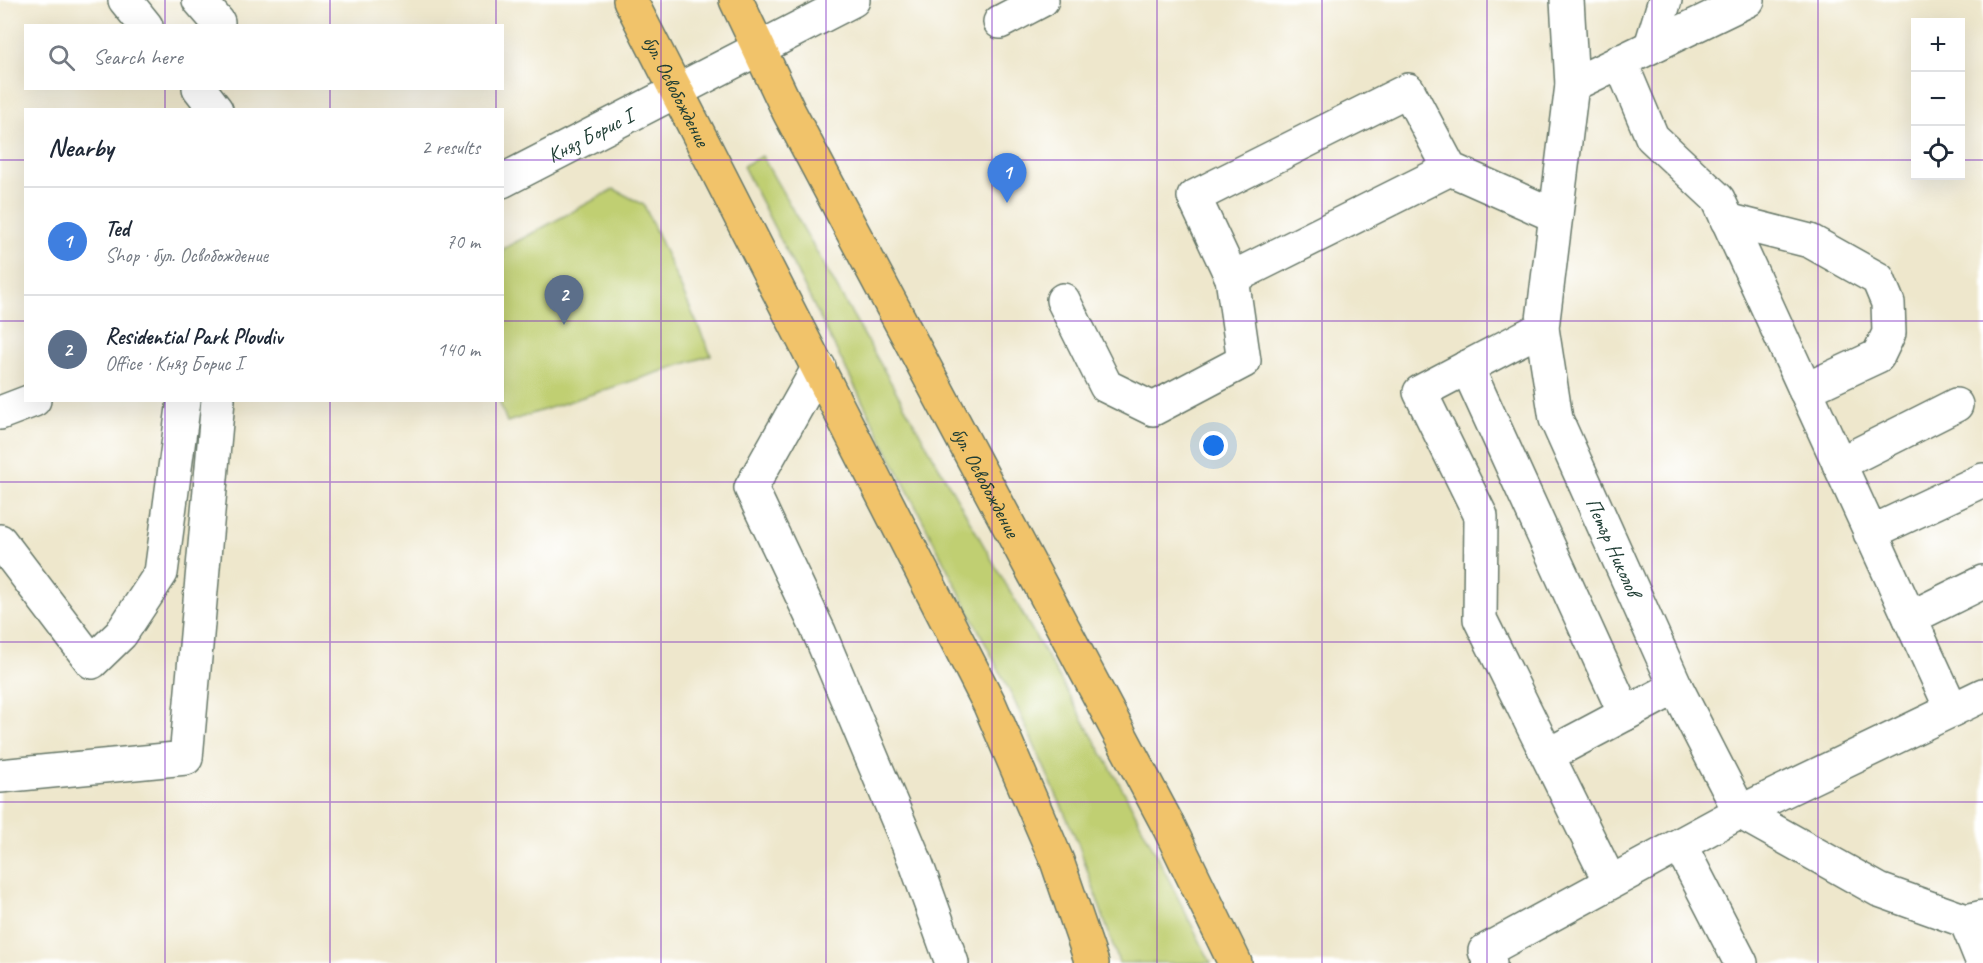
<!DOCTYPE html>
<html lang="en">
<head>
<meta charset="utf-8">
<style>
	body { margin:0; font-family:Caveat,sans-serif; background:#f2f2f3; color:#1f2937 }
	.controls { position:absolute; right:18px; top:18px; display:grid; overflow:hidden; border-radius:0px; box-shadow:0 6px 24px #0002 }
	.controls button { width:54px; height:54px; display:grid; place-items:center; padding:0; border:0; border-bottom:2px solid #e0e1e3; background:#fff; color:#1f2937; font:30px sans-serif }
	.you { position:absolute; left:1214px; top:446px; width:21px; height:21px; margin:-15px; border:4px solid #fff; border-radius:50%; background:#1a73e8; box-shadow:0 0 0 9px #1a73e833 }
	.badge { display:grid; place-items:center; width:39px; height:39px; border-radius:50%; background:#0b8043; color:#fff; font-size:20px; font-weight:700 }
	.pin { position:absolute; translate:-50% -50px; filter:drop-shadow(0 2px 3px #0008) }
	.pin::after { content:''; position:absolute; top:32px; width:21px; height:18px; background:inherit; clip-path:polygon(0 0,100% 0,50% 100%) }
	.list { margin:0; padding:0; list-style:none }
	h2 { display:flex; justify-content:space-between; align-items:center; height:78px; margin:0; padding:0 24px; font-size:26px }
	h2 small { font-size:20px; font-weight:400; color:#747a83 }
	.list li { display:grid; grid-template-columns:39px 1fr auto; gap:18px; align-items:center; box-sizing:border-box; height:108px; padding:0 24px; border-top:2px solid #e0e1e3 }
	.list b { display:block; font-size:22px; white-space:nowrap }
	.list p { margin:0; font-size:20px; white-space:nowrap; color:#747a83 }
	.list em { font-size:20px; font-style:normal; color:#747a83 }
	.icon { flex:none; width:33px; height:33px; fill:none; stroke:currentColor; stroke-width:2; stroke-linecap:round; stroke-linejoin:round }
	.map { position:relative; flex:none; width:1983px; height:963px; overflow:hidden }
	.search { position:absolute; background:#fff; box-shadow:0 6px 24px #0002; left:24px; top:24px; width:480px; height:66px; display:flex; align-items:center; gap:15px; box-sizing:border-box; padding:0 21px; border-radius:0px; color:#747a83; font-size:22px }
	.panel { position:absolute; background:#fff; box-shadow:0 6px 24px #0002; left:24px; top:108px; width:480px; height:294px; border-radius:0px }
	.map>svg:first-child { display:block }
</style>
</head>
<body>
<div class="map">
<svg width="1983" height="963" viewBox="0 0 1983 963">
	<rect width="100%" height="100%" fill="#fff"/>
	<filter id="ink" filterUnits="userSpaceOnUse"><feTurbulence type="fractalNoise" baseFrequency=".0167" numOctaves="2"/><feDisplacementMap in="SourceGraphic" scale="12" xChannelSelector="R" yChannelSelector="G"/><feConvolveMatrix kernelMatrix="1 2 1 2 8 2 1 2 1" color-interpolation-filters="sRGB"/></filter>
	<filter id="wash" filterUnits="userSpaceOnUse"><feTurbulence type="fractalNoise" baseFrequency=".008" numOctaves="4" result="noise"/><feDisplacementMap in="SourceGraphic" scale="24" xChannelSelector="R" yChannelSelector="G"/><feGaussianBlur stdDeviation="1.35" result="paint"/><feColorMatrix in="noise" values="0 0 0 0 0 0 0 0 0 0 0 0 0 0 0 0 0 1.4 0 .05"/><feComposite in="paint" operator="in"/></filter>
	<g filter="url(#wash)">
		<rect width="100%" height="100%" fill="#eee7cc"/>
		<!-- green -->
		<path fill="#c0cf72" stroke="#708653" stroke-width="1.5" d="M762,156L1127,797L1211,963H1119L1078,843L1014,700L743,166Z
			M614,189L644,205L711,355L507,422L499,401L502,400L503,249Z"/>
	</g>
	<g filter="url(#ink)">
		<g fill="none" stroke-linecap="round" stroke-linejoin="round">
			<!-- minor casing -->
			<g stroke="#677869" stroke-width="36">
				<g id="minor">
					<path d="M125,0L146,26"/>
					<path d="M199,0L218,22"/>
					<path id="s1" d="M1567,0L1572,85L1542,328L1556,419L1676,687L1740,812L1879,890L1966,921L1983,917"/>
					<path d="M1000,22L1042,0"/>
					<path d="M1651,46L1665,0"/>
					<path d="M1620,61L1652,137L1718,199L1952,710"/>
					<path d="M1572,85L1748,0"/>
					<path d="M199,88L216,110"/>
					<path id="s2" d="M502,181L853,0"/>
					<path d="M1727,220L1810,241L1878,279L1888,303L1889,333L1878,356L1805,390"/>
					<path d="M1232,278L1450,169"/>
					<path d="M1063,300L1106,386L1153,409L1244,361L1232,278L1194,197L1408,90L1450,169L1556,216"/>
					<path d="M1542,328L1420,392L1481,516L1480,619L1610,882"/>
					<path d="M819,367L751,488L819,632L916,863L952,963"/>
					<path d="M1467,367L1625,714"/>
					<path d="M0,413L34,400"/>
					<path d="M1839,464L1956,405"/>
					<path d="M1870,533L1983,480"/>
					<path d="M0,541L92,662L121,634L161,573L184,400"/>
					<path d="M1910,618L1983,582"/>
					<path d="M1548,755L1676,687"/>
					<path d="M0,776L186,758L218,400"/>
					<path d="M1680,845L1741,963"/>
					<path d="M1966,921L1983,963"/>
					<path d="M1490,963L1485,951L1740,812L1983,695"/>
				</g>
			</g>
			<!-- major casing -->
			<g stroke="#677869" stroke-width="36">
				<g id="major">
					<path id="s3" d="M630,0L989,703L1057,861L1092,963"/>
					<path id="s4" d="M736,0L789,112L1169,827L1235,963"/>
				</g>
			</g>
			<!-- minor -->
			<use href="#minor" stroke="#fff" stroke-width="33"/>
			<!-- major -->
			<use href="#major" stroke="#f1c36a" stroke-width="33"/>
		</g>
	</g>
	<!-- grid -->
	<path fill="none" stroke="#7b2cbf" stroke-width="1.5" stroke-opacity="0.55" d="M165,0V26M330,0V26M496,0V26M661,0V963M826,0V963M992,0V963M1157,0V963M1322,0V963M1487,0V963M1652,0V963M1818,0V963M165,88V110M330,88V110M496,88V110M0,160H26M502,160H1916M1960,160H1983M0,321H26M502,321H1983M165,400V963M330,400V963M496,400V963M0,482H1983M0,642H1983M0,802H1983"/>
	<g text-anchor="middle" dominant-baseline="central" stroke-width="6" stroke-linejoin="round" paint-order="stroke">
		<!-- street labels -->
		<g font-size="21" fill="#1f3d34" stroke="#fff">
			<text stroke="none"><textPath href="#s3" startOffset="102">бул. Освобождение</textPath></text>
			<text stroke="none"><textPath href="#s2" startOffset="99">Княз Борис I</textPath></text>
			<text stroke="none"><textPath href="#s4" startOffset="543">бул. Освобождение</textPath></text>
			<text stroke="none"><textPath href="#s1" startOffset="562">Петър Николов</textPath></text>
		</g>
	</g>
</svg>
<div class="controls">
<button>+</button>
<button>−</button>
<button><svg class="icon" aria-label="locate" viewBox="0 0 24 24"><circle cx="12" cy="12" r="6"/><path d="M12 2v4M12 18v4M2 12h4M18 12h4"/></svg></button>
</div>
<div class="you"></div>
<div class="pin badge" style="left:1007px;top:203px;background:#3f7fe0">1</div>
<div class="pin badge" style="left:564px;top:325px;background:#5c6f8a">2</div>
<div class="search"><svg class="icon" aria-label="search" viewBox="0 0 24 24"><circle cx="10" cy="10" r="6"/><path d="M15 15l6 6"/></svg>Search here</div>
<section class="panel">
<h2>Nearby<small>2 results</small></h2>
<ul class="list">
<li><span class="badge" style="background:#3f7fe0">1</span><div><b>Ted</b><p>Shop · бул. Освобождение</p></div><em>70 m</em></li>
<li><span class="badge" style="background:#5c6f8a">2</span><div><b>Residential Park Plovdiv</b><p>Office · Княз Борис I</p></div><em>140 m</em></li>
</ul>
</section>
</div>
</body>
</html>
